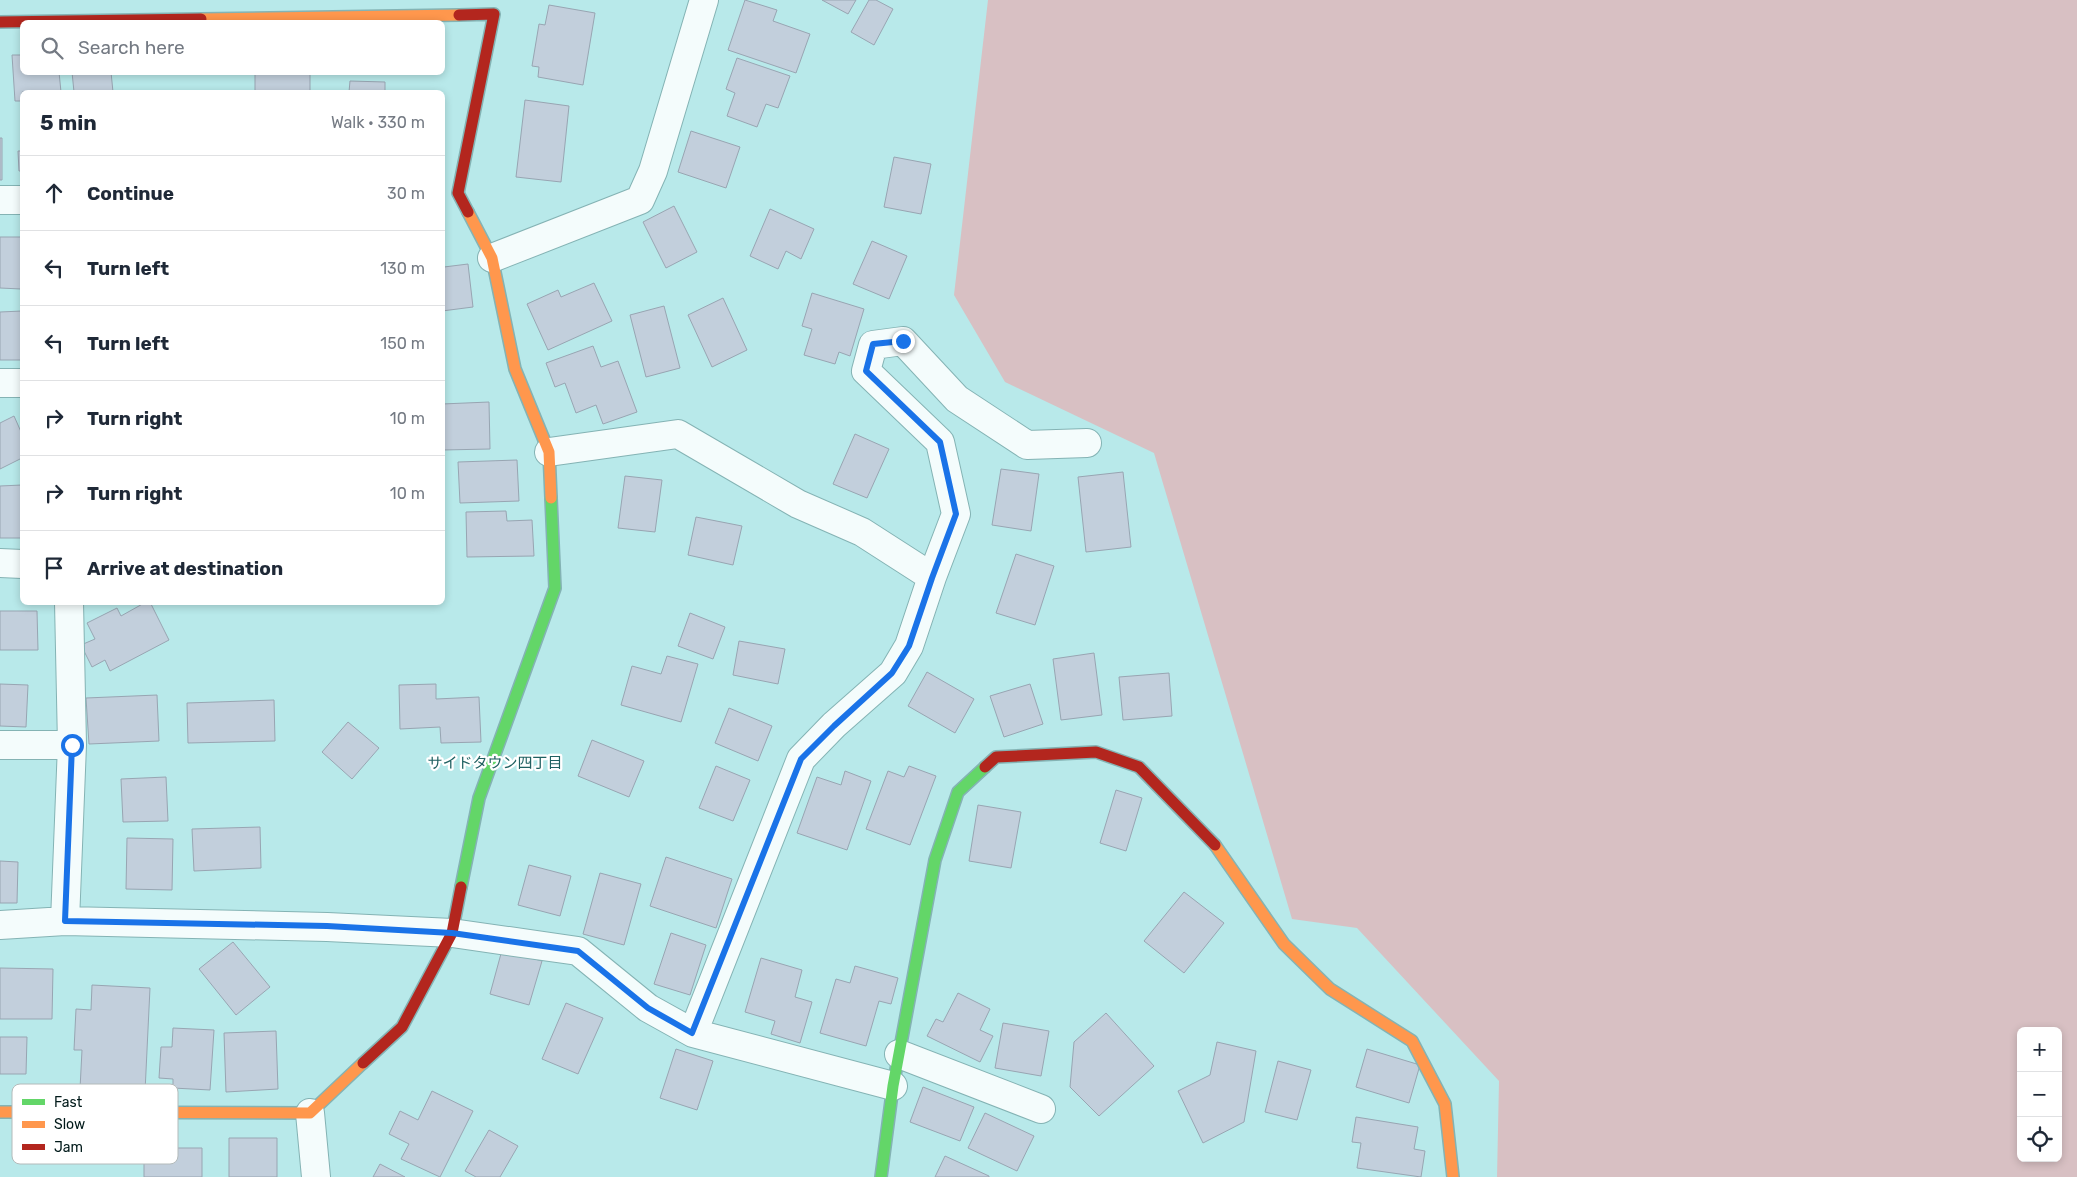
<!DOCTYPE html>
<html lang="en">
<head>
<meta charset="utf-8">
<style>
	body { margin:0; font-family:Rubik,"Noto Sans JP",sans-serif; background:#f2f2f3; color:#1f2937 }
	.controls { position:absolute; right:15px; bottom:15px; display:grid; overflow:hidden; border-radius:8px; box-shadow:0 2px 8px #0003 }
	.controls button { width:45px; height:45px; display:grid; place-items:center; padding:0; border:0; border-bottom:1px solid #e0e1e3; background:#fff; color:#1f2937; font:25px sans-serif }
	.stop { position:absolute; width:15px; height:15px; margin:-11px; border:4px solid #1a73e8; border-radius:50%; background:#fff }
	.stop.end { background:#1a73e8; border-color:#fff; box-shadow:0 1px 5px #0008 }
	.list { margin:0; padding:0; list-style:none }
	h2 { display:flex; justify-content:space-between; align-items:center; height:65px; margin:0; padding:0 20px; font-size:21px }
	h2 small { font-size:16px; font-weight:400; color:#747a83 }
	.list li { display:grid; grid-template-columns:32px 1fr auto; gap:15px; align-items:center; box-sizing:border-box; height:75px; padding:0 20px; border-top:1px solid #e0e1e3 }
	.list b { display:block; font-size:19px; white-space:nowrap }
	.list em { font-size:16px; font-style:normal; color:#747a83 }
	.icon { flex:none; width:28px; height:28px; fill:none; stroke:currentColor; stroke-width:2; stroke-linecap:round; stroke-linejoin:round }
	.map { position:relative; flex:none; width:2077px; height:1177px; overflow:hidden }
	.search { position:absolute; background:#fff; box-shadow:0 2px 8px #0003; left:20px; top:20px; width:425px; height:55px; display:flex; align-items:center; gap:12px; box-sizing:border-box; padding:0 18px; border-radius:8px; color:#747a83; font-size:19px }
	.panel { position:absolute; background:#fff; box-shadow:0 2px 8px #0003; left:20px; top:90px; width:425px; height:515px; border-radius:8px }
	.map>svg:first-child { display:block }
</style>
</head>
<body>
<div class="map">
<svg width="2077" height="1177" viewBox="0 0 2077 1177">
	<rect width="100%" height="100%" fill="#b8e9ea"/>
	<!-- forest -->
	<path fill="#d8c0c3" fill-rule="evenodd" d="M988,0H2077V1177H1497L1499,1081L1357,928L1292,919L1154,453L1005,382L954,295ZM2021,1031H2058V1158H2021Z"/>
	<!-- building -->
	<path fill="#c2cfdc" stroke="#98a5b2" d="M745,0L777,10L773,21L810,34L796,73L728,50Z
		M822,0H856L848,14Z
		M869,0H876L893,9L874,45L851,32Z
		M549,5L595,13L583,85L538,77L539,67L532,66L539,24L545,25Z
		M12,55H22V72H59L61,92H22V101H15Z
		M737,58L790,76L778,108L766,104L757,127L727,116L735,93L726,89Z
		M72,72H111L113,92H74Z
		M255,72H310V92H255Z
		M350,81L385,82V92H349Z
		M525,100L569,106L561,182L516,177Z
		M691,131L740,147L726,188L678,172Z
		M0,138H2V180H0Z
		M18,151H22V171H19Z
		M894,157L931,164L921,214L884,207Z
		M674,206L697,252L666,268L643,222Z
		M770,209L814,229L801,259L786,251L778,269L750,256Z
		M0,237H22L21,289L0,288Z
		M872,241L907,256L889,299L853,284Z
		M442,258L444,267L468,264L473,307L442,311Z
		M594,283L612,321L548,350L527,304L558,290L561,297Z
		M812,293L864,309L850,356L839,352L835,364L804,355L812,329L802,326Z
		M723,298L747,350L712,367L688,315Z
		M664,306L680,368L646,377L630,315Z
		M22,311V360H0V312Z
		M593,346L601,367L618,361L637,412L603,424L596,405L576,413L565,383L555,387L546,363Z
		M489,402L490,449L443,450L442,404Z
		M14,416L22,434V458L0,469V423Z
		M855,434L889,449L867,498L833,484Z
		M517,460L519,501L460,503L458,462Z
		M1001,469L1039,474L1031,531L992,525Z
		M1123,472L1131,547L1086,552L1078,477Z
		M625,476L662,480L655,532L618,528Z
		M22,485V538H0V486Z
		M506,511L507,521L532,520L534,556L467,557L466,512Z
		M696,517L742,526L733,565L688,555Z
		M1016,554L1054,566L1035,625L996,613Z
		M146,602H150L169,640L110,671L105,660L92,667L81,645L95,639L87,623L117,608L121,616Z
		M0,611H37L38,650H0Z
		M690,613L725,627L713,659L678,646Z
		M739,641L785,649L778,684L733,675Z
		M1094,653L1102,715L1061,720L1053,659Z
		M667,656L698,664L681,722L621,705L632,666L661,674Z
		M927,672L974,699L955,733L908,706Z
		M1169,673L1172,716L1123,720L1119,677Z
		M0,684L28,685L26,727L0,726Z
		M436,684V699L479,697L481,742L441,743L440,727L400,729L399,685Z
		M1030,684L1043,724L1004,737L990,696Z
		M157,695L159,741L89,744L86,698Z
		M274,700L275,741L188,743L187,703Z
		M729,708L772,726L758,761L715,743Z
		M348,722L379,748L352,779L322,752Z
		M592,740L644,761L629,797L578,776Z
		M716,766L750,780L733,821L699,808Z
		M909,766L936,776L910,845L866,829L888,771L904,777Z
		M845,771L871,781L847,850L797,833L817,777L841,785Z
		M166,777L168,821L123,822L121,779Z
		M1116,790L1142,798L1126,851L1100,843Z
		M978,805L1021,812L1011,868L969,861Z
		M260,827L261,868L194,871L192,829Z
		M127,838L173,839L172,890L126,889Z
		M666,857L732,879L716,928L650,906Z
		M0,861L18,862L17,903H0Z
		M529,865L571,876L560,916L518,905Z
		M600,873L641,884L624,945L583,934Z
		M1184,892L1224,923L1184,973L1144,941Z
		M671,933L706,945L690,995L654,984Z
		M233,942L270,987L236,1015L199,969Z
		M502,950L542,961L529,1005L490,994Z
		M761,958L802,970L795,997L812,1002L800,1043L771,1034L775,1021L745,1012Z
		M855,966L898,978L891,1004L879,1001L866,1046L820,1033L836,979L850,983Z
		M0,968L53,969L52,1019H0Z
		M92,985L150,988L145,1092L80,1089L82,1050H74L76,1009L91,1010Z
		M958,993L990,1009L980,1030L993,1036L980,1062L927,1036L936,1019L943,1022Z
		M566,1003L603,1018L578,1074L542,1059Z
		M1106,1013L1154,1066L1099,1116L1070,1087L1074,1042Z
		M1003,1023L1049,1031L1041,1076L995,1068Z
		M173,1028L214,1030L210,1090L173,1088V1079L159,1078L161,1047H172Z
		M276,1031L278,1089L226,1092L224,1033Z
		M0,1037H27L26,1074H0Z
		M1217,1042L1256,1051L1244,1122L1203,1143L1178,1091L1210,1075Z
		M676,1049L713,1061L697,1110L660,1098Z
		M1367,1049L1420,1065L1409,1103L1356,1087Z
		M1278,1061L1311,1070L1297,1120L1265,1112Z
		M923,1087L974,1107L960,1141L910,1122Z
		M432,1091L473,1111L440,1177L401,1159L409,1144L389,1134L400,1111L418,1120Z
		M985,1113L1034,1136L1017,1171L968,1148Z
		M1356,1117L1418,1127L1414,1149L1425,1151L1421,1177L1357,1168L1361,1143L1352,1142Z
		M489,1130L518,1146L500,1177H476L465,1171Z
		M229,1138H277V1177H229Z
		M144,1148H202V1177H144Z
		M945,1156L989,1176V1177H935Z
		M380,1164L405,1177H373Z"/>
	<g fill="none" stroke-linecap="round" stroke-linejoin="round">
		<!-- street casing -->
		<g stroke="#84b3b4" stroke-width="30">
			<path id="street" d="M0,200H22
				M492,258L640,200L653,171L704,0
				M0,383H22
				M549,452L678,434L798,504L862,532L932,577L909,646L893,673L834,725L801,759L693,1033
				M0,563L22,564
				M932,577L956,514L940,442L866,371L873,345L903,341L957,399L1027,445L1087,443
				M0,745H72
				M65,921L72,745L69,602
				M0,925L65,921L327,927L452,933L578,951L648,1008L693,1033L893,1086
				M899,1054L1041,1109
				M310,1113L316,1177"/>
		</g>
		<!-- fast casing -->
		<g stroke="#84b3b4" stroke-width="14">
			<path id="fast" d="M461,887L479,798L555,588L551,498
				M881,1177L893,1086L935,860L958,792L985,767"/>
		</g>
		<!-- slow casing -->
		<g stroke="#84b3b4" stroke-width="14">
			<path id="slow" d="M201,19L459,15
				M468,212L492,258L515,369L549,452L551,498
				M1215,845L1284,944L1330,989L1412,1041L1445,1104L1453,1177
				M0,1112L310,1113L363,1063"/>
		</g>
		<!-- jam casing -->
		<g stroke="#84b3b4" stroke-width="14">
			<path id="jam" d="M459,15L494,14L458,193L468,212
				M0,22L201,19
				M985,767L996,757L1096,752L1139,767L1215,845
				M363,1063L402,1027L452,933L461,887"/>
		</g>
		<!-- street -->
		<use href="#street" stroke="#f4fcfc" stroke-width="28"/>
		<!-- fast -->
		<use href="#fast" stroke="#63d668" stroke-width="11"/>
		<!-- slow -->
		<use href="#slow" stroke="#ff974d" stroke-width="11"/>
		<!-- jam -->
		<use href="#jam" stroke="#b3261e" stroke-width="11"/>
	</g>
	<g fill="none" stroke-linecap="round" stroke-linejoin="round">
		<!-- route -->
		<path stroke="#1a73e8" stroke-width="6" d="M72,745L65,921L327,926L452,933L578,951L648,1008L692,1033L801,759L834,726L892,673L909,646L932,578L956,514L940,442L866,371L873,344L903,341"/>
	</g>
	<g text-anchor="middle" dominant-baseline="central" stroke-width="4.5" stroke-linejoin="round" paint-order="stroke">
		<!-- neighbourhood labels -->
		<g font-size="15" fill="#1f6061" stroke="#fff">
			<text x="495" y="763">サイドタウン四丁目</text>
		</g>
	</g>
	<!-- legend -->
	<rect x="12" y="1084" width="166" height="80" rx="8" fill="#fff" stroke="#b3baba" stroke-width="1"/>
	<rect x="22" y="1099" width="23" height="6" fill="#63d668"/>
	<rect x="22" y="1121" width="23" height="7" fill="#ff974d"/>
	<rect x="22" y="1144" width="23" height="6" fill="#b3261e"/>
	<g font-size="14" fill="#011a1a">
		<text x="54" y="1107">Fast</text>
		<text x="54" y="1129">Slow</text>
		<text x="54" y="1152">Jam</text>
	</g>
</svg>
<div class="controls">
<button>+</button>
<button>−</button>
<button><svg class="icon" aria-label="locate" viewBox="0 0 24 24"><circle cx="12" cy="12" r="6"/><path d="M12 2v4M12 18v4M2 12h4M18 12h4"/></svg></button>
</div>
<div class="stop" style="left:72px;top:745px"></div>
<div class="stop end" style="left:903px;top:341px"></div>
<div class="search"><svg class="icon" aria-label="search" viewBox="0 0 24 24"><circle cx="10" cy="10" r="6"/><path d="M15 15l6 6"/></svg>Search here</div>
<section class="panel">
<h2>5 min<small>Walk · 330 m</small></h2>
<ul class="list">
<li><svg class="icon" aria-label="ahead" viewBox="0 0 24 24"><path d="M12 20V5M6 11l6-6 6 6"/></svg><div><b>Continue</b></div><em>30 m</em></li>
<li><svg class="icon" aria-label="left" viewBox="0 0 24 24"><path d="M17 20v-9H6M10 6l-5 5 5 5"/></svg><div><b>Turn left</b></div><em>130 m</em></li>
<li><svg class="icon" aria-label="left" viewBox="0 0 24 24"><path d="M17 20v-9H6M10 6l-5 5 5 5"/></svg><div><b>Turn left</b></div><em>150 m</em></li>
<li><svg class="icon" aria-label="right" viewBox="0 0 24 24"><path d="M7 20v-9h11M14 6l5 5-5 5"/></svg><div><b>Turn right</b></div><em>10 m</em></li>
<li><svg class="icon" aria-label="right" viewBox="0 0 24 24"><path d="M7 20v-9h11M14 6l5 5-5 5"/></svg><div><b>Turn right</b></div><em>10 m</em></li>
<li><svg class="icon" aria-label="arrive" viewBox="0 0 24 24"><path d="M6 21V4h12l-3 4 3 4H6"/></svg><div><b>Arrive at destination</b></div></li>
</ul>
</section>
</div>
</body>
</html>
